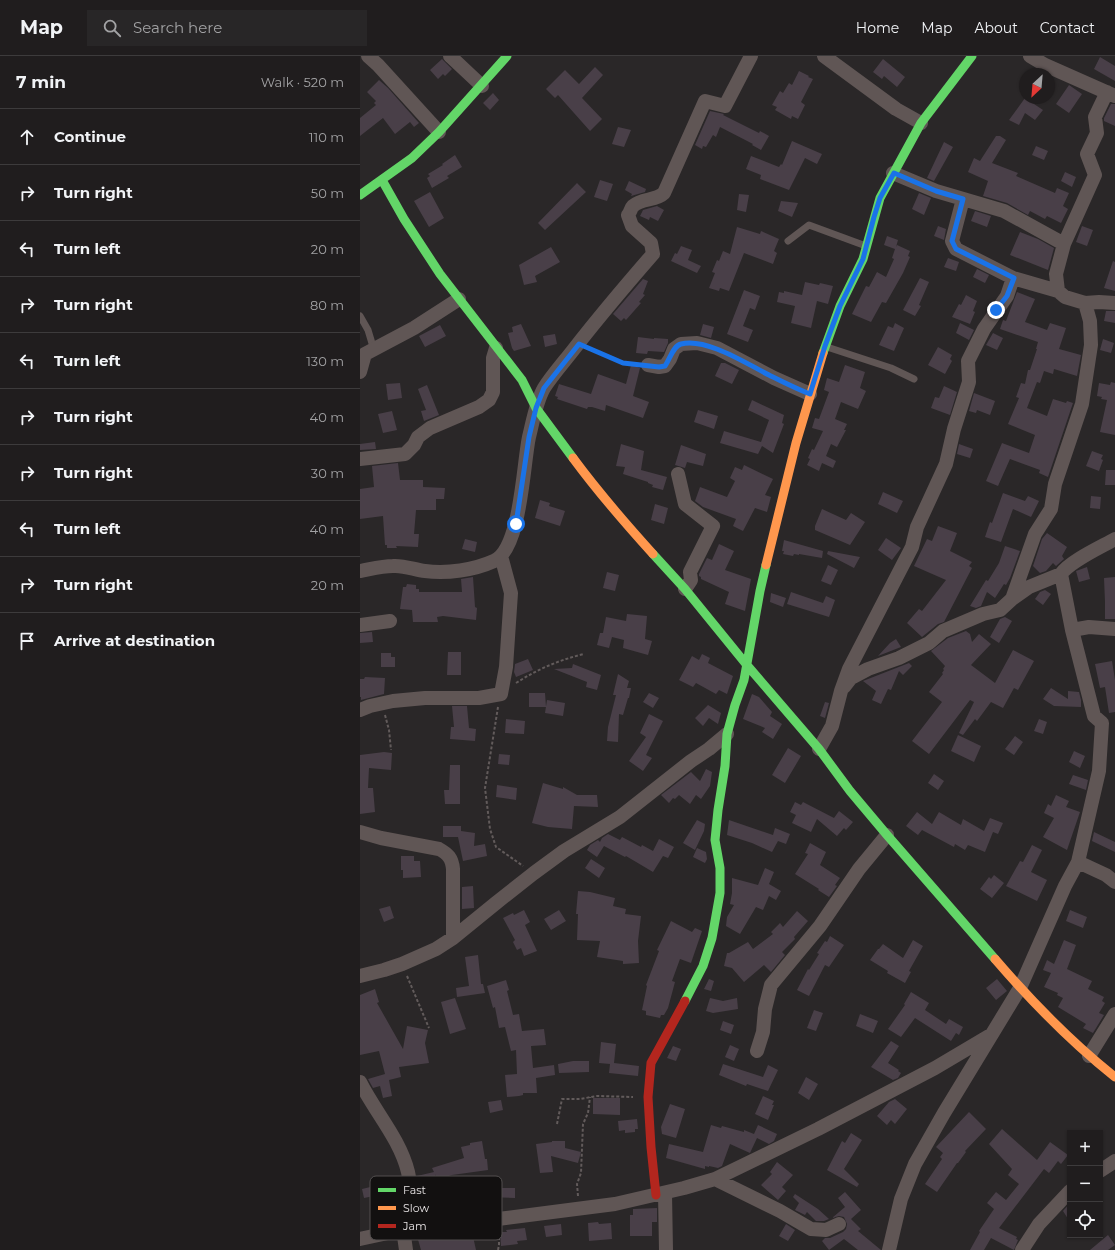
<!DOCTYPE html>
<html lang="en">
<head>
<meta charset="utf-8">
<style>
	body { margin:0; font-family:Montserrat,sans-serif; background:#282627; color:#f1f3f6 }
	.controls { position:absolute; right:12px; bottom:12px; display:grid; overflow:hidden; border-radius:0px; box-shadow:0 1px 3px #0004 }
	.controls button { width:36px; height:36px; display:grid; place-items:center; padding:0; border:0; border-bottom:1px solid #3d3b3c; background:#201d1e; color:#f1f3f6; font:20px sans-serif }
	.compass { position:absolute; left:659px; top:12px; width:36px; height:36px; border-radius:50%; background:#201d1e; box-shadow:0 1px 3px #0004; rotate:206deg }
	.stop { position:absolute; width:12px; height:12px; margin:-9px; border:3px solid #1a73e8; border-radius:50%; background:#fff }
	.stop.end { background:#1a73e8; border-color:#fff; box-shadow:0 1px 4px #0008 }
	.list { margin:0; padding:0; list-style:none }
	h2 { display:flex; justify-content:space-between; align-items:center; height:52px; margin:0; padding:0 16px; font-size:17px }
	h2 small { font-size:13px; font-weight:400; color:#a2a2a4 }
	.list li { display:grid; grid-template-columns:26px 1fr auto; gap:12px; align-items:center; box-sizing:border-box; height:56px; padding:0 16px; border-top:1px solid #3d3b3c }
	.list b { display:block; font-size:15px; white-space:nowrap }
	.list em { font-size:13px; font-style:normal; color:#a2a2a4 }
	.icon { flex:none; width:22px; height:22px; fill:none; stroke:currentColor; stroke-width:2; stroke-linecap:round; stroke-linejoin:round }
	.map { position:relative; flex:none; width:755px; height:1194px; overflow:hidden }
	header { display:flex; align-items:center; gap:24px; box-sizing:border-box; height:56px; padding:0 20px; background:#201d1e; border-bottom:1px solid #3d3b3c }
	header strong { font-size:19px }
	nav { display:flex; gap:22px; margin-inline-start:auto; font-size:14px }
	.search { width:280px; height:36px; background:#282627; display:flex; align-items:center; gap:10px; box-sizing:border-box; padding:0 14px; border-radius:0px; color:#a2a2a4; font-size:15px }
	main { display:flex }
	aside { flex:1; background:#201d1e }
	.map>svg:first-child { display:block }
</style>
</head>
<body>
<header>
<strong>Map</strong>
<div class="search"><svg class="icon" aria-label="search" viewBox="0 0 24 24"><circle cx="10" cy="10" r="6"/><path d="M15 15l6 6"/></svg>Search here</div>
<nav><a>Home</a><a>Map</a><a>About</a><a>Contact</a></nav>
</header>
<main>
<aside>
<h2>7 min<small>Walk · 520 m</small></h2>
<ul class="list">
<li><svg class="icon" aria-label="ahead" viewBox="0 0 24 24"><path d="M12 20V5M6 11l6-6 6 6"/></svg><div><b>Continue</b></div><em>110 m</em></li>
<li><svg class="icon" aria-label="right" viewBox="0 0 24 24"><path d="M7 20v-9h11M14 6l5 5-5 5"/></svg><div><b>Turn right</b></div><em>50 m</em></li>
<li><svg class="icon" aria-label="left" viewBox="0 0 24 24"><path d="M17 20v-9H6M10 6l-5 5 5 5"/></svg><div><b>Turn left</b></div><em>20 m</em></li>
<li><svg class="icon" aria-label="right" viewBox="0 0 24 24"><path d="M7 20v-9h11M14 6l5 5-5 5"/></svg><div><b>Turn right</b></div><em>80 m</em></li>
<li><svg class="icon" aria-label="left" viewBox="0 0 24 24"><path d="M17 20v-9H6M10 6l-5 5 5 5"/></svg><div><b>Turn left</b></div><em>130 m</em></li>
<li><svg class="icon" aria-label="right" viewBox="0 0 24 24"><path d="M7 20v-9h11M14 6l5 5-5 5"/></svg><div><b>Turn right</b></div><em>40 m</em></li>
<li><svg class="icon" aria-label="right" viewBox="0 0 24 24"><path d="M7 20v-9h11M14 6l5 5-5 5"/></svg><div><b>Turn right</b></div><em>30 m</em></li>
<li><svg class="icon" aria-label="left" viewBox="0 0 24 24"><path d="M17 20v-9H6M10 6l-5 5 5 5"/></svg><div><b>Turn left</b></div><em>40 m</em></li>
<li><svg class="icon" aria-label="right" viewBox="0 0 24 24"><path d="M7 20v-9h11M14 6l5 5-5 5"/></svg><div><b>Turn right</b></div><em>20 m</em></li>
<li><svg class="icon" aria-label="arrive" viewBox="0 0 24 24"><path d="M6 21V4h12l-3 4 3 4H6"/></svg><div><b>Arrive at destination</b></div></li>
</ul>
</aside>
<div class="map">
<svg width="755" height="1194" viewBox="0 0 755 1194">
	<rect width="100%" height="100%" fill="#2a2728"/>
	<!-- building -->
	<path fill="#493f48" d="M740,1L755,10V25L734,13Z
		M82,3L92,13L85,20L83,18L78,23L70,14Z
		M523,3L545,21L537,31L524,20L522,23L513,16Z
		M235,11L243,19L222,42L242,63L230,75L198,39L195,42L186,33L205,14L219,28Z
		M439,15L449,20L448,21L453,23L441,46L445,49L438,63L432,60L431,63L415,54L417,51L412,49L420,35L423,37L429,27L432,29Z
		M19,24L28,32L59,67L54,71L50,66L35,78L23,62L0,80V62L16,49L14,47L16,45L7,36Z
		M709,29L722,38L709,57L696,48Z
		M133,37L139,44L130,54L123,47Z
		M665,42H673L671,46L683,54L675,64L665,57L659,69L649,64Z
		M751,48H755V70L744,65V62Z
		M350,55L364,58L363,59L399,77L400,75L409,80L401,94L392,89L393,88L360,71L356,81L353,79L346,91L343,90L342,93L335,89Z
		M258,71L271,74L264,91L252,88Z
		M636,80H640L646,84L632,107L658,117L656,120L695,137L697,132L709,137L703,150L708,153L701,167L687,160L685,163L670,155L668,159L647,147L623,140L628,125L608,116L614,102L620,105Z
		M432,85L462,98L457,108L445,102L429,134L400,123L401,119L386,113L391,100L419,111L421,108L422,109Z
		M584,86L593,91L574,125L567,122Z
		M676,90L688,95L684,104L672,99Z
		M95,99L102,111L87,120L89,122L72,132L67,122L70,120L68,118L83,109L82,108Z
		M705,116L716,121L712,131L701,125Z
		M240,124L253,128L247,145L234,141Z
		M269,125L286,133L285,136L271,140L272,138L265,134Z
		M217,127L226,136L185,174L178,167Z
		M70,136L84,162L69,171L54,145Z
		M559,137L571,142L564,159L552,153Z
		M379,138L389,139L386,156L377,154Z
		M421,145L438,147L432,161L418,155Z
		M297,150L304,154L298,165L290,161L289,164L280,160L283,154Z
		M615,155L631,160L627,171L611,165Z
		M578,170L586,173L584,184L574,180Z
		M722,170L733,174L727,190L716,186Z
		M377,171L400,178L401,175L419,183L414,195L417,197L413,208L384,197L369,235L360,232L359,235L349,232L355,217L352,216L357,204L359,205L363,195L370,198Z
		M660,176L678,183L694,192L688,214L650,199Z
		M527,180L538,184L536,191L537,189L550,195L548,200L550,201L543,217L526,247L522,246L511,266L492,258L506,230L509,231L517,216L526,221L534,203L532,202L535,193L524,189Z
		M321,190L332,194L328,204L341,210L337,217L311,205L315,197L317,198Z
		M191,191L200,206L175,220L177,226L164,229L159,209Z
		M588,202L599,206L596,215L584,211Z
		M753,205L755,206V235L744,232Z
		M617,213L629,219L625,227L613,221Z
		M560,222L569,226L559,249L561,250L555,260L543,254Z
		M283,223L288,225L283,238L285,239L279,246L281,247L266,264L264,262L261,265L253,258Z
		M445,226L459,229L460,227L473,230L468,248L457,245L451,272L431,267L435,250L417,246L419,236L424,237V235L442,239Z
		M384,234L400,240L395,254L390,252L383,270L393,274L388,286L367,278Z
		M657,236L675,243L665,266L687,274L690,267L706,272L699,293L721,299L717,320L694,313L693,318L684,315L680,327L677,326L667,352L687,360L693,343L706,347L707,345L713,347L688,421L679,417L680,414L650,403L638,430L626,425L642,387L669,397L675,379L648,368L659,342L656,341L661,327L665,328L668,314H670L677,293H676L678,286L640,273L643,264L646,265Z
		M606,239L617,245L613,255L615,256L610,268L592,261L599,248L601,249Z
		M746,255H755V267L744,265Z
		M535,267L544,272L534,295L519,289L528,270L533,272Z
		M600,267L614,274L609,284L596,277Z
		M161,268L171,290L154,295L152,292L148,277L153,276L152,271Z
		M343,268L354,271L351,282L340,279Z
		M80,269L86,280L65,291L59,280Z
		M633,277L643,282L637,294L626,289Z
		M195,278L197,288L185,291L183,280Z
		M278,281L294,283V282L308,283V287L304,296L288,295L287,298L276,297Z
		M743,283L754,287L751,297L740,294Z
		M578,291L592,299L590,303L592,305L585,318L568,309Z
		M361,307H365L379,314L372,328L355,320Z
		M271,309L280,312L273,340L289,346L283,362L246,349L245,355L232,351H228L227,353L197,343L198,341L195,340L199,328L231,338L238,318L266,328Z
		M485,309L505,316L500,332L506,335L498,353L481,346L475,363L487,368L484,374H486L477,391L471,388L466,400L476,405L473,412L462,407L459,415L447,409L450,403L448,402L452,393L454,394L463,375L452,372L455,362L459,363L469,336L464,334L467,322L479,326Z
		M751,326L755,327V379L740,376L747,344L741,343L742,341L737,340L739,327L750,329Z
		M40,327L42,342L28,344L26,328Z
		M67,329L79,359L64,365L61,355L66,354L58,333Z
		M584,330L597,336L590,359L571,352L575,341L579,342Z
		M614,337L635,345L630,359L617,354L616,357L609,355Z
		M392,344L424,359L422,367L424,368L413,397L402,390L398,398L360,387L364,375L401,386L409,364L388,354Z
		M338,354L358,360L354,373L334,366Z
		M32,355L37,374L23,377L18,358Z
		M15,386L16,393L0,394V388Z
		M261,388L284,395L281,414L307,421L303,434L292,431L293,429L288,427V426L263,418L265,411L256,410Z
		M599,388L613,393L610,402L597,398Z
		M321,389L346,398L343,410L327,406L325,412L315,409Z
		M732,395L743,399L741,403L743,404L739,415L726,410Z
		M38,407L40,424H63V431L85,432L84,443H76V454H56L54,478H59L58,491L36,490L37,492H27V489H25L23,460L0,463V433L14,431L12,410Z
		M384,409L413,423L405,439L411,441L407,456L395,452L383,475L373,470L376,463L343,451L335,445L340,431L367,441L375,425L370,422L375,411L382,414Z
		M746,414H755V429H745Z
		M523,436L543,445L537,457L518,448Z
		M643,437L665,445L668,440L679,445L671,461L653,453L641,486L625,481L630,466L632,467Z
		M731,440L741,441L740,453L730,452Z
		M180,444L190,447L189,450L205,455L200,470L175,462Z
		M295,448L308,452L304,468L291,464Z
		M462,453L486,464L491,457L505,466L490,489L455,474V470Z
		M578,470L597,477L590,495L612,506L609,510L612,512L584,566L578,568L562,581L547,567L559,553L562,555L586,524L554,510L567,483L572,485Z
		M687,477L707,491L702,500L704,503L696,510L693,507L686,515L680,517L673,510L682,483Z
		M526,482L541,492L532,504L518,494Z
		M105,483L117,486L115,496L102,493Z
		M424,484L463,495L462,502L439,498V499L434,498L433,500L423,498L424,495H422Z
		M359,488L374,495L365,514L391,523L385,555L365,548L369,536L341,523V521L339,520V518L347,502L352,504Z
		M645,490L660,495L650,522L646,529L644,528L635,542L627,536L621,550L616,552L610,550L626,524L628,525L639,507Z
		M468,495L500,501L494,512L467,498Z
		M468,509L478,514L471,529L461,525Z
		M727,511L730,523L719,526L716,515Z
		M247,516L259,519L255,535L243,532Z
		M113,521L115,551L117,552L116,564L83,560L77,561L78,566H53L52,554L40,553L43,531H46L47,528L56,529V533H59V536H102L101,523Z
		M755,521V563H745V546L744,522Z
		M685,534L691,538L683,549L675,543L680,536Z
		M431,536L463,547L466,540L475,544L469,561L427,548Z
		M411,537L426,542L423,551L410,546Z
		M267,558L287,560L285,583L292,585L288,599L263,592L264,584L252,581L249,592L237,589L240,577H243L246,561L266,565Z
		M645,561L652,565L639,587L630,581L640,563Z
		M606,575L610,578L612,586L619,578L631,588L611,609L635,627L653,594L674,605L658,634L654,632L643,652L631,646L617,665L615,663L603,679L599,677L614,646L610,644L569,698L552,685L582,646L569,636L583,618L582,617L584,614L583,613L585,610L571,595L588,582Z
		M12,576L13,586L0,587V577Z
		M536,583L541,591L518,600L530,587Z
		M88,596H101V619H87Z
		M21,597H31V601H35V611H21Z
		M342,598L350,602L348,607L373,620L367,638L359,634L356,638L336,627L333,631L319,624L332,600L339,604Z
		M168,603L173,614L156,621L154,616L155,608Z
		M752,605L755,624V656L749,657L745,631L740,632L735,608Z
		M549,607L552,610L543,619L539,615L531,634L528,633L521,648L512,644L516,635L503,625Z
		M213,608L241,619L237,634L226,631L227,626L194,613L212,612Z
		M258,618L269,625L267,632H271L269,642H268L263,659L259,658L258,686L247,685L248,671L256,639H253Z
		M5,621L25,622L24,638L1,644V641H0V623H4Z
		M691,632L708,643V635L719,636L721,644V651L694,650L683,643Z
		M169,637H185L186,651H169Z
		M289,637L299,642L293,652L283,646Z
		M392,638L399,641L412,656L410,660L422,668L413,683L402,676L405,672L383,663Z
		M187,644L205,647L203,660L185,657Z
		M465,646L469,647L465,662L460,660Z
		M348,649L361,657L358,668L349,662L343,670L335,662Z
		M92,650H107L109,672L116,673L115,685L90,683L91,671H94Z
		M289,658L303,665L286,699L292,702L283,715L269,705L286,681L280,677Z
		M146,663L165,665L164,678L145,677Z
		M679,663L687,666L683,678L674,675Z
		M598,679L621,690L614,706L591,695Z
		M655,680L663,686L654,699L645,693Z
		M428,692L441,700L425,727L412,719Z
		M714,695L725,700L720,712L709,706Z
		M24,696L32,697L31,714L9,712L8,732H13L15,756L0,758V699Z
		M139,698L150,699L149,709L138,708Z
		M90,709H100V748H85L84,734H89Z
		M346,713L352,716L350,730L341,743L336,739L330,748L319,739L315,743L313,742L309,747L301,739L331,716L340,725Z
		M574,718L584,725L578,734L568,727Z
		M713,719L728,724L726,734L709,728Z
		M183,727L203,733V731L217,739H237L238,751L214,750L212,773L188,771L172,767Z
		M137,729L157,732L156,744L136,741Z
		M696,739L709,745L706,751L720,756L707,794L683,781L694,762L684,757L688,748L691,750Z
		M435,746L441,749L443,746L474,762L479,755L493,766L486,774L484,772L477,780L457,763L451,776L432,767L436,759L430,756Z
		M557,756L572,768L579,756L601,769L603,763L624,775L630,762L643,767L638,778L633,776L625,796L608,789L605,794L595,788L594,791L562,774L558,779L546,770Z
		M337,764L345,768L344,775L335,794L323,787Z
		M369,764L413,779L415,772L430,778L426,788L418,785L412,796L392,787L367,779Z
		M83,770H101V775L115,777L114,790L125,788L127,800L103,805L98,781H83Z
		M734,776L755,786V796L732,785Z
		M248,778L260,784L262,781L281,791L282,789L293,795L299,783L314,791L308,802L303,800L293,816L266,800L265,801L244,790L237,801L227,794L230,789L238,784L240,786L242,782Z
		M450,787L466,796L460,809L480,822L475,829L477,830L469,841L458,834L459,833L435,818L448,798L445,797Z
		M672,789L682,794L671,816L687,824L677,845L646,830L660,805L663,806Z
		M337,792L346,796L347,803L345,807L333,801Z
		M41,800H54V805H60L61,821L43,822V814H41Z
		M231,803L245,812L239,822L225,812Z
		M405,812L414,816L409,828L421,835L416,844L409,840L403,854L396,851L380,878L366,870L367,861L374,849L370,848L372,837V822L398,829Z
		M634,819L644,827L632,842L620,833L629,821L631,823Z
		M113,830L114,852L102,853V831Z
		M218,835L230,836L255,842L253,850L266,853L265,858L281,860L278,885L279,907L263,908V905L237,901L240,885L217,884L218,858H216Z
		M30,850L34,862L24,866L19,853Z
		M164,854L170,866L165,869L177,895L164,900L161,892L157,894L153,886L155,884L143,862L153,857L154,859Z
		M199,854L206,865L191,874L184,863Z
		M710,854L727,861L723,872L706,865Z
		M437,855L448,865L434,881L435,883L422,896L425,899L411,916L404,909L384,926L372,912L364,910L367,897H369L388,886L393,893L413,878L411,876L420,867L423,871Z
		M311,865L332,876L335,872L342,875L331,907L320,903L312,925L315,926L308,952L304,959H301L300,962L286,959V955L282,954L287,930L286,929L299,895L297,894Z
		M470,880L484,889L469,911L465,909L449,940L437,934L448,913L449,914L459,898L457,897L465,885L467,886Z
		M553,884L563,890L549,915L551,916L545,927L527,917L528,915L510,904L518,893H519L523,888L543,902Z
		M704,884L716,889L707,913L732,925L728,933L744,941L742,945L745,947L739,957L744,959L733,977L723,972L726,968L698,951L703,942L697,939L698,937L684,931L691,917L683,914L687,904L694,908Z
		M118,899L121,928H123L125,937L97,941L96,932L109,930L105,901Z
		M349,923L354,925L351,935L344,933Z
		M637,923L647,935L636,944L626,932Z
		M146,924L149,934L147,935L153,959L159,958L162,975L184,973L186,989L171,990L173,1012L194,1009L195,1019L176,1022L177,1037H163V1039L159,1040L147,1041L145,1019L157,1018L156,994L151,995L145,971L139,972L135,951L133,952L127,930Z
		M15,933L19,946L17,947L43,993L47,970L68,974L65,987L69,1007L39,1011L41,1021L29,1024L32,1040L23,1042L20,1030L13,1032L8,1023L25,1018L19,995L0,999V939Z
		M551,936L569,947L565,954L586,968L589,963L603,971L599,979L596,977L591,985L555,962L541,981L528,973L545,949L544,948Z
		M95,942L106,973L90,978L81,946Z
		M350,942L363,945L377,942L378,953L353,957L346,955Z
		M454,954L463,957L456,975L447,972Z
		M500,958L518,965L513,977L496,970Z
		M363,965L374,969L371,978L360,974Z
		M531,985L539,990L528,1007L539,1014L538,1015L541,1017L538,1022L533,1024L511,1011Z
		M241,986L256,988L254,1007L279,1010L278,1020L249,1017L250,1008L239,1007Z
		M370,989L379,993L374,1005L365,1001Z
		M313,990L321,993L316,1005L307,1002Z
		M213,1005H229V1016L199,1017L198,1008Z
		M363,1008L403,1021L408,1009L418,1014L408,1035L387,1028L386,1030L359,1019Z
		M446,1021L458,1028L449,1044L438,1037Z
		M403,1040L414,1045L412,1049H414L408,1064L395,1058Z
		M233,1042H260V1059L233,1058Z
		M535,1043L547,1053L535,1068L531,1064L527,1069L517,1060L529,1046Z
		M141,1044L143,1054L130,1057L128,1046Z
		M310,1048L325,1053L316,1082L302,1078L301,1071Z
		M609,1056L626,1073L605,1095L606,1096L598,1107H597L577,1136L565,1128L582,1103L580,1101L583,1097L576,1091Z
		M277,1063L278,1073H275V1076L265,1077V1074L259,1075L258,1065Z
		M351,1069L361,1072L362,1070L384,1076V1074L394,1078L398,1069L417,1078L414,1085L409,1088L397,1082L390,1097L370,1088L362,1110L358,1112L349,1110V1111L345,1110V1113L306,1102L309,1088L343,1096Z
		M642,1073L677,1104L690,1086L708,1099L701,1108L698,1105L689,1117L684,1113L639,1172L657,1181L656,1183L658,1184L654,1194L631,1182L624,1194H610L620,1176L619,1175L634,1153L627,1147L636,1136L646,1144L659,1128L648,1119L652,1113L629,1088Z
		M491,1077L502,1084L484,1113L499,1128L497,1131L467,1114L482,1085L485,1087Z
		M122,1085L125,1103H127L128,1114L92,1119L76,1124L75,1118V1146H76L78,1157L60,1160L57,1120L74,1116L72,1112L104,1102L101,1091L110,1089V1087Z
		M192,1085H205V1092L221,1096L218,1107L191,1100L193,1116L180,1117L176,1088L192,1086Z
		M417,1106L433,1119L422,1131L426,1135L418,1144L401,1129L412,1118L410,1116Z
		M27,1127L29,1137L4,1142L2,1133Z
		M127,1128L141,1129V1132H155V1142L127,1141Z
		M485,1136L501,1154L491,1163L501,1173L498,1175L521,1194H498L484,1183L469,1194L462,1185L465,1182H470L483,1176L486,1173L487,1168L484,1161L479,1160L472,1162L485,1151L478,1142Z
		M435,1138L458,1153L469,1163L464,1165H456L447,1156L445,1159L435,1154L439,1147L433,1141Z
		M710,1147V1166L703,1155Z
		M297,1152V1166H292V1180H270V1159H273V1153Z
		M238,1166L239,1168L251,1167L252,1183L229,1185L228,1167Z
		M201,1168L202,1179L186,1181L184,1170Z
		M426,1168L435,1174L428,1185L419,1180Z
		M165,1172L167,1184L157,1185L158,1188L141,1190L140,1176H147L146,1174Z
		M112,1176L116,1194H61L57,1180L85,1177L86,1180Z
		M748,1179L755,1189L748,1194H730Z"/>
	<g fill="none" stroke-linecap="round" stroke-linejoin="round">
		<!-- path -->
		<path stroke="#625b5b" stroke-width="2" stroke-dasharray="3 2" stroke-linecap="butt" d="M231,293L263,307L275,308
			M156,627C178,613 199,604 224,598
			M138,651L125,732L130,773L136,791L163,810
			M25,659L29,674L31,694
			M47,920L69,972
			M197,1068L202,1043H220L237,1040L273,1041
			M218,1140L217,1128L221,1117L223,1068L228,1057L230,1041
			M138,1194L139,1189V1175"/>
		<!-- lane -->
		<path stroke="#605655" stroke-width="7" d="M428,185L449,169L506,190
			M0,260L8,274L14,294
			M467,291L531,312L554,323"/>
		<!-- street -->
		<path stroke="#605655" stroke-width="14" d="M8,0L18,9L79,76
			M90,0L122,30
			M464,0L536,53L561,67
			M670,0L685,9L755,40
			M533,117L576,135L644,155L704,188
			M603,143L592,185L596,193L653,222L698,235
			M725,247L739,246L755,247
			M288,309L299,311L305,310L310,303L314,293L321,288L337,287L357,292L414,322L450,338
			M0,316L5,298L54,272L99,243
			M0,403L45,398L54,389L58,381L70,372L119,351L129,344L133,336V302L136,292
			M318,418L325,448L353,470L330,516L331,524L325,533
			M0,515C11,513 22,510 33,510C44,509 55,514 65,515C87,518 114,514 134,505C161,493 163,409 169,381C173,365 176,346 184,332C193,318 204,306 214,293C239,261 266,229 293,198L291,187L272,170L268,159C270,157 271,152 273,150C282,142 296,145 304,137L345,45L365,50L391,0
			M652,543L675,478L691,453L695,428L722,348L731,289L730,265L725,247L705,241L698,235L696,218L704,188L735,119L727,98L737,77L735,61L747,36
			M0,569L30,565
			M712,574L729,571L755,573
			M484,631L491,622L508,613L539,602L569,587L583,575L623,558L640,554L652,543L669,531L701,518
			M0,654L10,650L33,645L65,642H119L141,638L146,611L151,537L141,500
			M459,693L472,670L481,635L489,613L552,491L557,471L586,408L594,373L609,326L608,305L624,273L647,240L653,222
			M0,776L21,782L79,793C88,798 92,802 93,813V882
			M718,806L746,819L755,826
			M0,920L24,914L42,908L76,893L93,882L136,847L174,817L204,795L260,761L331,705L349,693L367,678
			M397,995L403,976L405,953L411,929L460,870L499,813L527,779
			M729,1000L755,958
			M0,1026C15,1056 40,1083 48,1116C52,1134 51,1154 51,1172
			M740,1115L755,1105
			M355,1123L420,1155L451,1173L466,1174L479,1168
			M305,1137L306,1194
			M43,1173L46,1194
			M0,1183L51,1172L138,1163L255,1148L324,1132L355,1123L458,1073L575,1012L629,980
			M529,1194L541,1143L555,1108L584,1057L660,932L705,830L718,806L739,715L742,667L734,660L712,574L701,518C710,505 741,491 755,483
			M662,1194L679,1168L710,1135"/>
		<!-- fast -->
		<path stroke="#63d668" stroke-width="9" d="M22,124L44,163L80,218L162,324L176,352L213,402
			M0,139L52,102L79,76L147,0
			M463,297L480,250L503,203L520,142L561,67L612,0
			M293,498L325,533L386,608L459,693L490,735L527,779L635,903
			M325,945L343,910L352,882L360,837V812L355,784L358,754L365,710L367,678L375,649L384,624L400,535L406,509"/>
		<!-- slow -->
		<path stroke="#ff974d" stroke-width="9" d="M213,402C238,436 265,467 293,498
			M406,509L436,387L463,297
			M635,903C672,946 711,986 755,1021"/>
		<!-- jam -->
		<path stroke="#b3261e" stroke-width="9" d="M296,1139L291,1091L288,1041L291,1007L325,945"/>
	</g>
	<g fill="none" stroke-linecap="round" stroke-linejoin="round">
		<!-- route -->
		<path stroke="#1a73e8" stroke-width="5" d="M156,468L169,381L176,352L184,332L219,288L263,307L299,311L305,310C310,303 313,290 321,288C347,281 390,310 413,321C425,327 437,333 450,338L465,290L480,250L503,203L514,161L520,142L534,117L576,135L603,143L592,185L596,193L654,222L647,240L636,254"/>
	</g>
	<!-- legend -->
	<rect x="10" y="1120" width="132" height="64" rx="6" fill="#121010" stroke="#524f4f" stroke-width="1"/>
	<rect x="18" y="1132" width="18" height="4" fill="#63d668"/>
	<rect x="18" y="1150" width="18" height="4" fill="#ff974d"/>
	<rect x="18" y="1168" width="18" height="4" fill="#b3261e"/>
	<g font-size="11" fill="#e6e2e3">
		<text x="43" y="1138">Fast</text>
		<text x="43" y="1156">Slow</text>
		<text x="43" y="1174">Jam</text>
	</g>
</svg>
<div class="controls">
<button>+</button>
<button>−</button>
<button><svg class="icon" aria-label="locate" viewBox="0 0 24 24"><circle cx="12" cy="12" r="6"/><path d="M12 2v4M12 18v4M2 12h4M18 12h4"/></svg></button>
</div>
<svg class="compass" viewBox="-18 -18 36 36"><path d="M0-13l5 13h-10z" fill="#e53935"/><path d="M0 13l5-13h-10z" fill="#a2a2a4"/></svg>
<div class="stop" style="left:156px;top:468px"></div>
<div class="stop end" style="left:636px;top:254px"></div>
</div>
</main>
</body>
</html>
